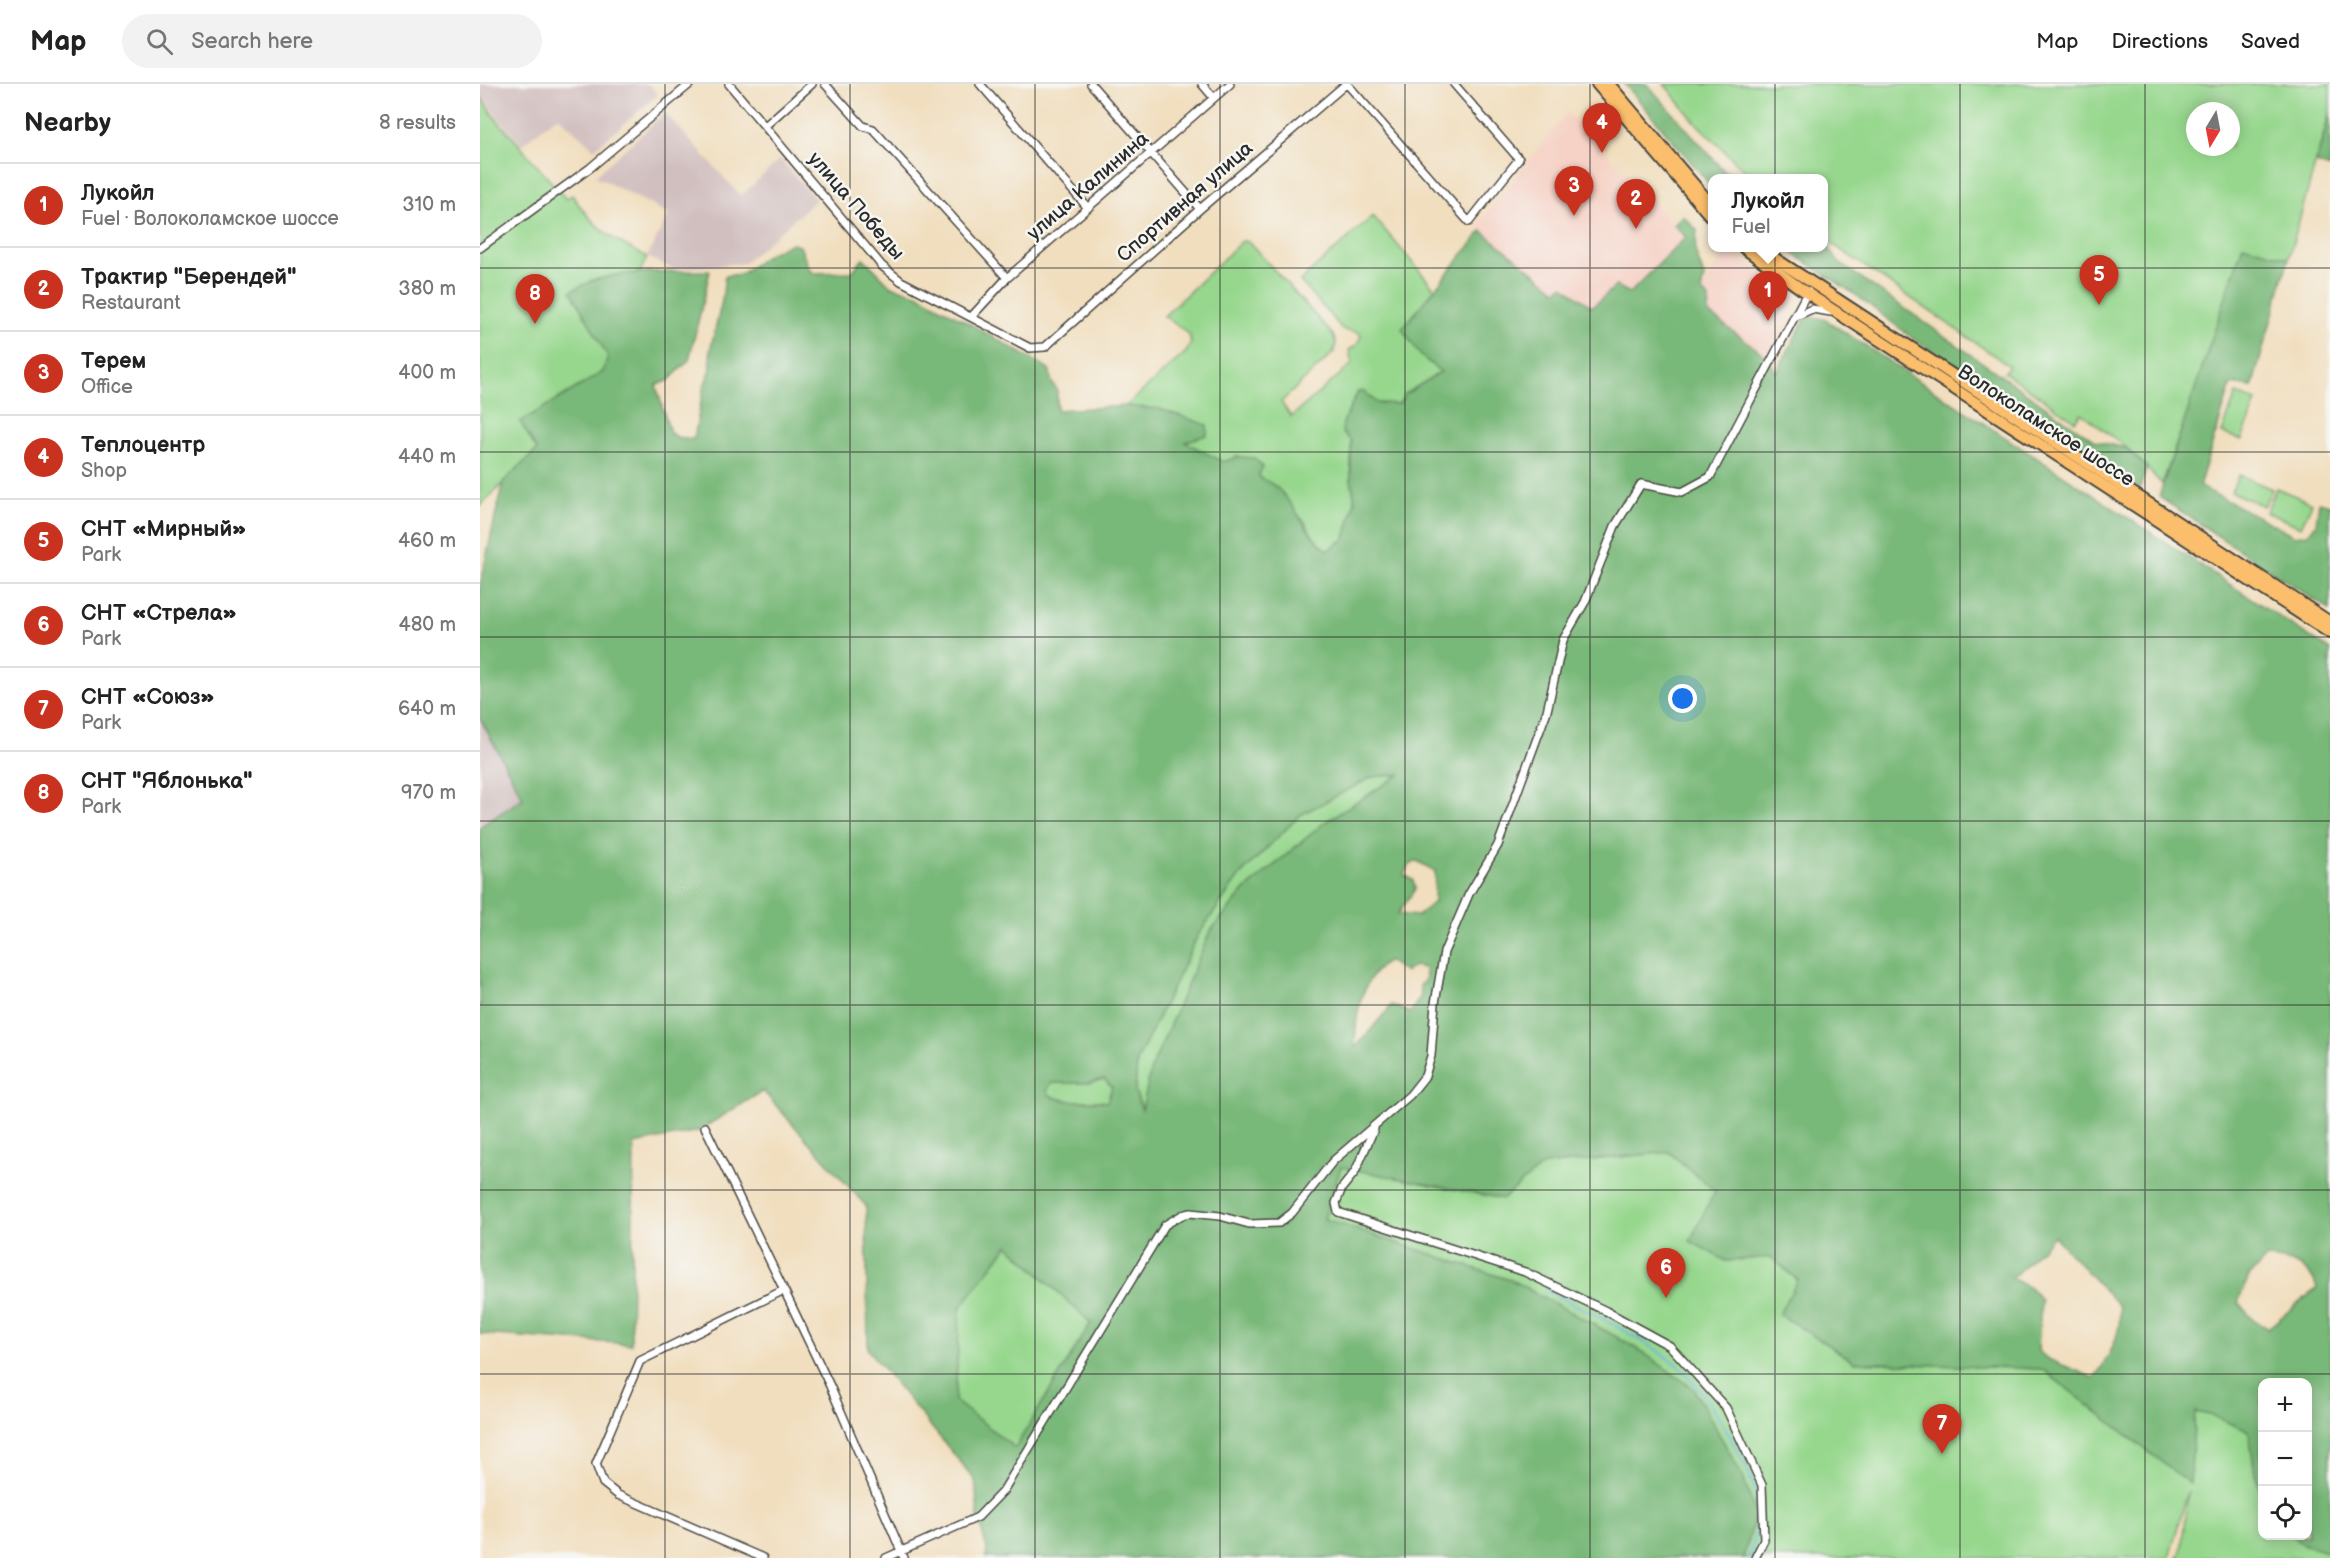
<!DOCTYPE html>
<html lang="en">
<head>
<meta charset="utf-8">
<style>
	body { margin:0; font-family:"Balsamiq Sans",sans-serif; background:#f2f2f2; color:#222 }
	.controls { position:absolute; right:18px; bottom:18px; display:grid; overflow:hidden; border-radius:12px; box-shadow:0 3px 15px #0003 }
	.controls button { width:54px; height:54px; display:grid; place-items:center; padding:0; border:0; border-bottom:2px solid #e0e0e0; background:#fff; color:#222; font:30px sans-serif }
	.compass { position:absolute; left:1706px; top:18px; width:54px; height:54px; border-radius:50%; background:#fff; box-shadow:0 3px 15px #0003; rotate:190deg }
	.you { position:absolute; left:1203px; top:615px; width:21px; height:21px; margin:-15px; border:4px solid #fff; border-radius:50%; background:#1a73e8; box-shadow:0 0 0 9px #1a73e833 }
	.badge { display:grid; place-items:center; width:39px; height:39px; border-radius:50%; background:#c8321e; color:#fff; font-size:20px; font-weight:700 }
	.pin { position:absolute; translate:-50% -50px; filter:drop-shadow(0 2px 3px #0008) }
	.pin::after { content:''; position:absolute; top:32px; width:21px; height:18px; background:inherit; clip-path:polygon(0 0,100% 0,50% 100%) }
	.popup { position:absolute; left:1228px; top:90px; width:120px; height:78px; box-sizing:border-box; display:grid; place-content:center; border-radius:12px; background:#fff; filter:drop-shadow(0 2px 4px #0005); font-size:20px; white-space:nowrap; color:#767676 }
	.popup b { font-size:22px; color:#222 }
	.popup::after { content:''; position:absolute; left:50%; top:100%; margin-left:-12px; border:12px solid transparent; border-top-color:#fff }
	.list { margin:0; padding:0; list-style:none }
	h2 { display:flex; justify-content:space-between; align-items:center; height:78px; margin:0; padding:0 24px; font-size:26px }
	h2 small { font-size:20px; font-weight:400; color:#767676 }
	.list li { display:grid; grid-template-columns:39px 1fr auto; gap:18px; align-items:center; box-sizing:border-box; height:84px; padding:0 24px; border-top:2px solid #e0e0e0 }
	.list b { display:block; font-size:22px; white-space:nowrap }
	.list p { margin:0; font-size:20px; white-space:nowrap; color:#767676 }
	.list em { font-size:20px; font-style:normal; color:#767676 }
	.icon { flex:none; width:33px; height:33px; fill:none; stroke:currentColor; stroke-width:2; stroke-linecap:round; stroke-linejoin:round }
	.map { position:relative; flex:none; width:1850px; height:1474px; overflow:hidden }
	header { display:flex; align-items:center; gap:36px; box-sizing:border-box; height:84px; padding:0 30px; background:#fff; border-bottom:2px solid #e0e0e0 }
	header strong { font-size:28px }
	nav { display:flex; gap:33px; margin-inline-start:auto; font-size:21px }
	.search { width:420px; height:54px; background:#f2f2f2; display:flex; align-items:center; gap:15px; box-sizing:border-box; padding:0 21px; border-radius:33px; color:#767676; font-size:22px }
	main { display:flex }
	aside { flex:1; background:#fff }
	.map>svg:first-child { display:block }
</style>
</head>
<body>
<header>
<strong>Map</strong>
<div class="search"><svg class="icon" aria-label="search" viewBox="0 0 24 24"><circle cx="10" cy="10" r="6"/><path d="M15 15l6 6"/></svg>Search here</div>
<nav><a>Map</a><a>Directions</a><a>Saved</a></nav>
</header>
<main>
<aside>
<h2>Nearby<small>8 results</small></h2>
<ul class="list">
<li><span class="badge">1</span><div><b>Лукойл</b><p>Fuel · Волоколамское шоссе</p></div><em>310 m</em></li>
<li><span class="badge">2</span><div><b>Трактир &quot;Берендей&quot;</b><p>Restaurant</p></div><em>380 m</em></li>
<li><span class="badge">3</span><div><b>Терем</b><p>Office</p></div><em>400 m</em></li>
<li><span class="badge">4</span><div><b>Теплоцентр</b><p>Shop</p></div><em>440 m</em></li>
<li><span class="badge">5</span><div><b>СНТ «Мирный»</b><p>Park</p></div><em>460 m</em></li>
<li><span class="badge">6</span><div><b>СНТ «Стрела»</b><p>Park</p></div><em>480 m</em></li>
<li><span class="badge">7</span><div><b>СНТ «Союз»</b><p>Park</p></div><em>640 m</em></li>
<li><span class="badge">8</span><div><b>СНТ &quot;Яблонька&quot;</b><p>Park</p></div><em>970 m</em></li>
</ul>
</aside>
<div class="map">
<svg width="1850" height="1474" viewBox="0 0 1850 1474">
	<rect width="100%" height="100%" fill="#f6f6f2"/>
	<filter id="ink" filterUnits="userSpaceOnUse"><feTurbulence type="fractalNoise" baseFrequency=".0167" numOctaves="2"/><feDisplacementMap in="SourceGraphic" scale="12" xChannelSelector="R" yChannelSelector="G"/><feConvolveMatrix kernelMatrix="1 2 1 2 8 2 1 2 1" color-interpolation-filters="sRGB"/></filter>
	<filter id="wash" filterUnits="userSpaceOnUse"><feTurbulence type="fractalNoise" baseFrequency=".008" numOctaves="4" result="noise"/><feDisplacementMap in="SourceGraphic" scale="24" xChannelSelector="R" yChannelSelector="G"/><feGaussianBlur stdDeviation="1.35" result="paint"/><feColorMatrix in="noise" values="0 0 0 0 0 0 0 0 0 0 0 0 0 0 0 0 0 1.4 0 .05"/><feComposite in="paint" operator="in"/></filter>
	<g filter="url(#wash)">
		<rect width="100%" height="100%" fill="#f1debe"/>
		<!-- built -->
		<path fill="#f6d1c5" d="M1087,28L1206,153L1150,209L1136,202L1112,223L1084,202L1076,206L1002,147L998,140Z
			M1240,164H1248L1317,216L1289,274L1228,229L1229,214L1221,207L1239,180Z"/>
		<!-- industrial -->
		<path fill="#d1bfbf" d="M0,0H169L178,11L114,65L78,32L41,61L0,12Z
			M185,29L261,112L300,75L336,116L264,179L193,185L167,173L189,130L115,92Z
			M0,634L43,714L0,743Z"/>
		<!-- green -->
		<path fill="#96d78d" stroke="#60815c" stroke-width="1.5" fill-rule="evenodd" d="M1184,0H1850V28L1772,303L1751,300L1735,352L1703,342L1682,400L1647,364L1601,329L1595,337L1524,288L1529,282L1344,154V94H1272L1217,40ZM1715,27H1751V63H1715Z
			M0,12L12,30L86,115L92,111C116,146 130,154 167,173L160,188L110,196L128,273L123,288L41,338L57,366L0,422Z
			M893,132L955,205L923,245L941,272L961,288L925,310L919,320L897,319L883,307L878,308L863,339L871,357V395L875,417L865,455L848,466L837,460L825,438L781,395L779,390L757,373L743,378L704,358L726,341L646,322L706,268L711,259L709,250L684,232L762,157L769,158L853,251L856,259L854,268L801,318L811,333L872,280L869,266L877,261L881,252L877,248L863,246L820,197Z
			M1756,310L1776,317L1762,356L1742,349Z
			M1759,391L1792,405L1784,422L1751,408Z
			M1796,404L1832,419L1821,443L1786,428Z
			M923,690L845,738L765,806L730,848L671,985L663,1027L655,1007L657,977L718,851L760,791L820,731L892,693Z
			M624,995L632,1003L627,1018C606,1015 589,1021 569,1011L567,1005L571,999H608Z
			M1189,1068L1235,1107L1246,1177L1291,1173L1318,1197L1299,1230L1375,1278L1562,1285L1709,1399L1714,1328L1730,1331L1769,1347L1775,1389L1782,1411V1452H1813L1823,1460L1850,1469V1474H1697L1701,1467L1708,1407L1689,1474H1263L1276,1431L1263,1393L1214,1305L1155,1263L1033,1197L844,1135L861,1083L1023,1115L1063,1081Z
			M528,1161L611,1239L535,1364L475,1317L480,1224Z"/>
		<!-- forest -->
		<path fill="#78b878" stroke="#527252" stroke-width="1.5" fill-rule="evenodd" d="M1145,0H1167L1244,87L1256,94H1232V103Z
			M1850,28V84L1836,79Z
			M1203,132L1217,146L1215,167L1224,193L1221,207L1229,214L1228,229L1289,274L1296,289L1327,231L1346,236L1850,566V1469L1823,1460L1813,1452H1828V1298H1782V1411L1775,1389L1769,1347L1730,1331L1715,1328L1710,1400L1562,1285L1375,1278L1299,1230L1318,1196L1291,1173L1246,1177L1210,1157L1235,1107L1189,1068L1063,1081L1023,1115L861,1083L844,1135L1033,1197L1155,1263L1214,1305L1263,1393L1276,1431L1263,1474H506L507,1465L498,1433L495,1396L388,1266L386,1122L283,1007L218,1047L154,1060L151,1260L0,1250V743L43,714L0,634V501L23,398L57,366L40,338L123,288L128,273L91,207C132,183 184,188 230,187L209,276L188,297L176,301L190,349L197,353L214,355L224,302L231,285L230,267L242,217L245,192L261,190L289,170L312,159L320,162L329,185L334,189L372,188L383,174L411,202L437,210L564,282L570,287L571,297L577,306V326L646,322L680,325L727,341V351L705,358L743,378L757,373L774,374L783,383L779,390L781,395C810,402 823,451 848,466L865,455L875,417L871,395V357L862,348L863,339L878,308L883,307L897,319L919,320L925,310L961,288L941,272L922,245L1002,147L1076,206L1083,202L1112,223L1136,202L1150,209L1206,153L1194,141ZM921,690L845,738L765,806L730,848L671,985L662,1026L655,1007L657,977L718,851L760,791L820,731L892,693ZM937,777L955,787L954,818L938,832L918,830L935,805L933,796L924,791L928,782ZM908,877L925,888L934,882L945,884L946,894L940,902L941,912L930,929L912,921L875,964C875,934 880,894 908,877ZM624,995L632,1003L627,1018C606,1015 589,1021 569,1011L567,1005L572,999H608ZM1574,1152L1639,1222C1643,1247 1629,1274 1614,1294L1568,1275L1558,1267L1561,1216L1553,1206L1532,1194ZM528,1161L611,1239L535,1364L475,1317L480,1224ZM1787,1174C1809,1176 1830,1180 1837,1204L1788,1244L1774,1237L1758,1218L1769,1192Z
			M1344,156L1358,178L1615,357L1645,364L1667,383L1660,404L1435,256L1376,211L1305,164H1344Z
			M1763,161L1809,174L1772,303L1751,300L1719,402L1815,452L1828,450L1836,440L1839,418L1850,421V526L1679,413Z"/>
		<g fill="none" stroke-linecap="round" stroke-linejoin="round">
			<!-- stream -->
			<path stroke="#70ace1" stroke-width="2" d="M1065,1206C1109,1228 1153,1248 1192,1277C1223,1300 1270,1379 1277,1416C1281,1436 1276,1456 1268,1474"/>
		</g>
	</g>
	<g filter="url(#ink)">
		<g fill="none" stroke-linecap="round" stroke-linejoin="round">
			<!-- street casing -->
			<g stroke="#494641" stroke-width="10">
				<path id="street" d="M249,0L402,182L421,197L550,264L565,263L720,125L866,0
					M345,0L383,42L393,45L527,194
					M500,0L608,124
					M611,0L720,125
					M722,0L734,14
					M867,0L989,138L1039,75L974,0
					M285,42L332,0
					M0,164L110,84L210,0
					M492,232L527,194L750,0
					M1314,233L1332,225L1351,228
					M225,1043L304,1206L160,1277L116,1380L123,1399L138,1411L283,1474
					M894,1045L875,1088L862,1104L856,1119L858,1128L1045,1188L1126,1227L1190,1262L1246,1324L1282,1401L1284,1456L1275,1474
					M304,1206L350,1302L424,1474
					M406,1474L498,1433L523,1407L685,1141L702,1131L710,1129L740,1132L769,1140L799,1139L812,1129L853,1077L930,1011L945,992L951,972L955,919L964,868L989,810L1018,761L1067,627L1083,556L1105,518L1135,442L1161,400L1202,408L1230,393L1328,207"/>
			</g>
			<!-- primary casing -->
			<g stroke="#494641" stroke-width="14">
				<path id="primary" d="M1117,0L1232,134
					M1129,0L1232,122
					M1264,164L1327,209L1850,549
					M1279,164L1850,538"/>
			</g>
			<!-- street -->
			<use href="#street" stroke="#fff" stroke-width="7"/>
			<!-- primary -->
			<use href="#primary" stroke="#fabe6d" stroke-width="10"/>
		</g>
	</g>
	<!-- grid -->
	<path fill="none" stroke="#2b2b2b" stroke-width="1.5" stroke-opacity="0.55" d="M185,0V1474M370,0V1474M555,0V1474M740,0V1474M925,0V1474M1110,0V1474M1295,0V1474M1480,0V1474M1665,0V1474M0,184H1850M0,368H1850M0,553H1850M0,737H1850M0,921H1850M0,1106H1850M0,1290H1850"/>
	<g text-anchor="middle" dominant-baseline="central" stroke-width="5" stroke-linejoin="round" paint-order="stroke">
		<!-- street labels -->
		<g font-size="20" fill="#2b2b2b" stroke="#f6f6f2">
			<text transform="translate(608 102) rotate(-41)">улица Калинина</text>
			<text transform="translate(705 118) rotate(-41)">Спортивная улица</text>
			<text transform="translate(376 122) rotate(49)">улица Победы</text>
			<text transform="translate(1566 342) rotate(33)">Волоколамское шоссе</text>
		</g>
	</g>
</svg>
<div class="controls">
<button>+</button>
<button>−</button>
<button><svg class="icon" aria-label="locate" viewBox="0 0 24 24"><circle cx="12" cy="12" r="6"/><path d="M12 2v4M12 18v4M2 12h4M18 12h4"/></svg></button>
</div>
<svg class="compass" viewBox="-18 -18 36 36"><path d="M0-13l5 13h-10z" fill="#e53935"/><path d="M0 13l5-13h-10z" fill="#767676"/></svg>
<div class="you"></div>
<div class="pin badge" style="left:1288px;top:237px">1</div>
<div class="popup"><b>Лукойл</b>Fuel</div>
<div class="pin badge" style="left:1156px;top:145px">2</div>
<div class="pin badge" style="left:1094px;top:132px">3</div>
<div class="pin badge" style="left:1122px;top:69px">4</div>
<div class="pin badge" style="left:1619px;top:221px">5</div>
<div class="pin badge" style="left:1186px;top:1214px">6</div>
<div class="pin badge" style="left:1462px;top:1370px">7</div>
<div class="pin badge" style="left:55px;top:240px">8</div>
</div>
</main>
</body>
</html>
